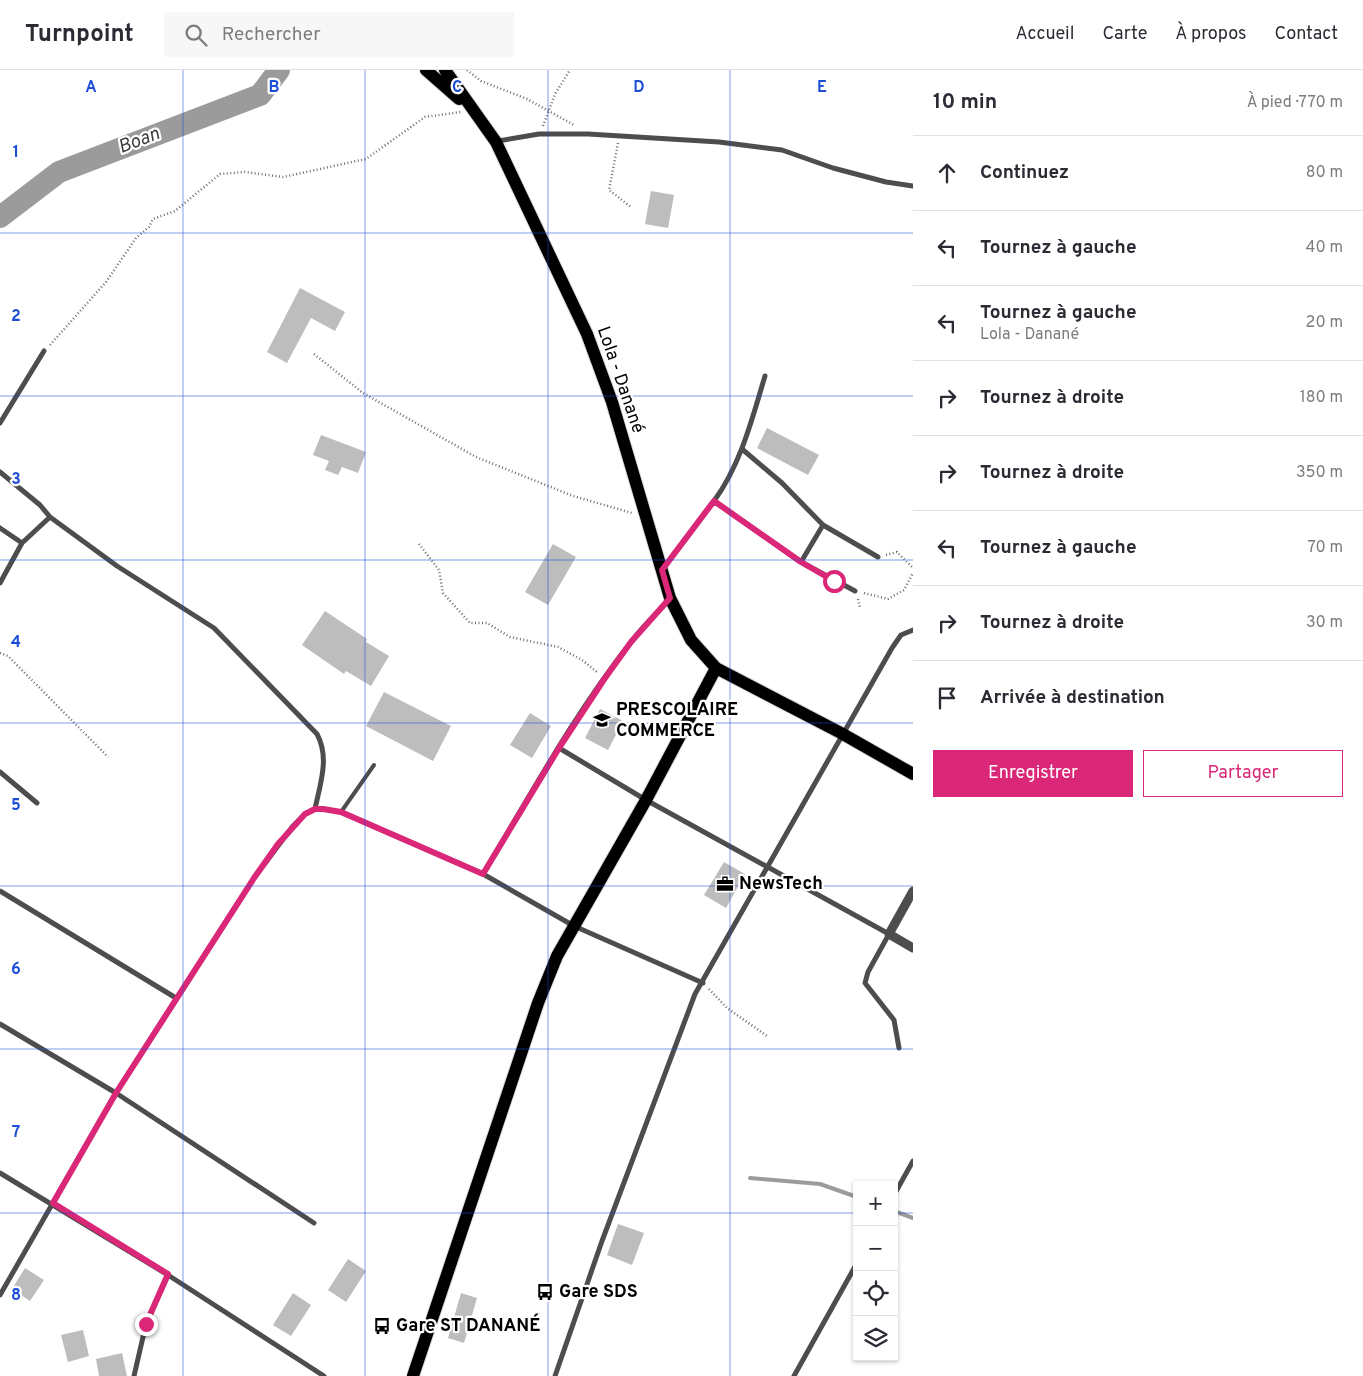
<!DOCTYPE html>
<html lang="fr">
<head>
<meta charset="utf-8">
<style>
	body { margin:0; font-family:Overpass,sans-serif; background:#f7f7f7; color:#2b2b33 }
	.controls { position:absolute; right:15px; bottom:15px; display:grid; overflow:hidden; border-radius:0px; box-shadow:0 1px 4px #0004 }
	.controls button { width:45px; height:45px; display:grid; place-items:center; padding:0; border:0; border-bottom:1px solid #e1e1e2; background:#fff; color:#2b2b33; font:25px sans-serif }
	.stop { position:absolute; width:15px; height:15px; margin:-11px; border:4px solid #db2777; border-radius:50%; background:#fff }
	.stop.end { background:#db2777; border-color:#fff; box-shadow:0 1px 5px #0008 }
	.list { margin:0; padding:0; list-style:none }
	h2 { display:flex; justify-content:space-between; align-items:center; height:65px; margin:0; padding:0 20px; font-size:21px }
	h2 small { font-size:16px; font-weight:400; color:#7c7c81 }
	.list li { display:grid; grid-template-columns:32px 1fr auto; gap:15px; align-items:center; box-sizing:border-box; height:75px; padding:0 20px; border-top:1px solid #e1e1e2 }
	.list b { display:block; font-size:19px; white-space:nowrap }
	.list p { margin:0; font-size:16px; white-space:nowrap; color:#7c7c81 }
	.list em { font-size:16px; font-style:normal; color:#7c7c81 }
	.actions { display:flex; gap:10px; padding:15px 20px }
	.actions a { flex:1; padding:11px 0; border:1px solid #db2777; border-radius:0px; text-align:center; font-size:18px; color:#db2777 }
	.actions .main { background:#db2777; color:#fff }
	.icon { flex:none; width:28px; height:28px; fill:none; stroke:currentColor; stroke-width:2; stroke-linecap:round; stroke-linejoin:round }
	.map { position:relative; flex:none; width:913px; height:1306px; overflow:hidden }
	header { display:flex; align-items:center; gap:30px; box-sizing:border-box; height:70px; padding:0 25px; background:#fff; border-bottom:1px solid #e1e1e2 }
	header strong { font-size:24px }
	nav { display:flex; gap:28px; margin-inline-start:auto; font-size:18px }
	.search { width:350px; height:45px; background:#f7f7f7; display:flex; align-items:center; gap:12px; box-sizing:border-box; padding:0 18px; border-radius:0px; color:#7c7c81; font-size:19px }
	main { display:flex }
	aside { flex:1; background:#fff }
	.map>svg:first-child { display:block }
</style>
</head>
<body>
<header>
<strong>Turnpoint</strong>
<div class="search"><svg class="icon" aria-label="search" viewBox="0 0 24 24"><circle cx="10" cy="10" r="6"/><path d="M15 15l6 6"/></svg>Rechercher</div>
<nav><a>Accueil</a><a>Carte</a><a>À propos</a><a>Contact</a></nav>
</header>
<main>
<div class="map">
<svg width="913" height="1306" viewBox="0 0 913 1306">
	<rect width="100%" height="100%" fill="#fff"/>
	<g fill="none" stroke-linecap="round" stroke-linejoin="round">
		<!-- stream -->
		<path stroke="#9b9b9b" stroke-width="4" d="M750,1108L820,1114L857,1127
			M894,1141L913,1148"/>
		<!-- river -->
		<path stroke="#9b9b9b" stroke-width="22" d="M0,147L59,102L260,25L279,0"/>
	</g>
	<!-- building -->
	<path fill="#bdbdbd" d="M651,121L674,125L668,158L645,154Z
		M300,218L345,242L335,261L311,248L287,293L267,282Z
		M767,358L819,385L808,405L757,378Z
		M321,365L366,382L358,403L342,397L338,405L325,400L329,391L313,385Z
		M553,474L576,487L548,535L525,522Z
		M325,541L367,569L366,572L389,586L371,616L346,601L344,604L302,575Z
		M384,622L451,656L433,691L366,656Z
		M600,639L623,651L608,680L585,668Z
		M530,643L551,656L532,688L510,675Z
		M724,792L745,804L726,838L704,825Z
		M618,1154L644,1163L632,1195L607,1185Z
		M348,1189L366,1201L346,1232L328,1220Z
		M25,1198L44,1210L30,1231L12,1219Z
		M293,1223L311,1235L291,1266L273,1255Z
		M461,1223L477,1228L464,1273L448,1268Z
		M83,1260L89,1286L68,1292L61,1265Z
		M122,1283L127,1306H99L96,1289Z"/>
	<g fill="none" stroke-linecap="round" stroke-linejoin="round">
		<!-- primary casing -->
		<g stroke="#dbdbdb" stroke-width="14">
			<path id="primary" d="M426,0L459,29
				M445,0L496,72L587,264L612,332L670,528L691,570L716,598L841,663L913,704
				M413,1306L538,933L557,886L646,730L716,598"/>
		</g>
		<!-- path -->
		<path stroke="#6f6f6f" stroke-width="2.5" stroke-dasharray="1 2.5" stroke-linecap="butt" d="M467,0L481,11L527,29L574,55
			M543,56L555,24L570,0
			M618,73L609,120L631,137
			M50,275L106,212L136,168L149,157L153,149L175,141L220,104L245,102L283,107L366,89L425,47L461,42
			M314,284L363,323L476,387L573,426L632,443
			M419,474L439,500L443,523L470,553H487L510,567L558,577L582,590L597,602
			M886,485L897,482L913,498
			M864,523L888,529L904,520L913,503
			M858,529L860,538
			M0,583L8,586L108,687
			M709,919L727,938L767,966"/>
		<!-- service -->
		<path stroke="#4d4d4d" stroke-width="4" d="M341,742L374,695"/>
		<!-- minor -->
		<path stroke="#4d4d4d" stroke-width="5" d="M498,71L539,64H588L719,72L782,80L833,98L886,112L913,116
			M0,353L44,281
			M742,379L782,413L823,455
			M0,402L40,435L50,447
			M714,431C741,394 752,349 765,306
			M0,458L22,473
			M801,492L823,455L878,487
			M663,499L714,431L801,492L855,521
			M0,513L22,473L50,447L117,496L214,558L317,664C330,688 320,714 315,739
			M559,678L646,730L889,864L868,902L865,913L894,950L899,978
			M0,702L37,733
			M483,804L574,856L703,913
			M0,821L176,928
			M0,954L116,1023L314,1153
			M0,1103L168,1205L324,1306
			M894,1125L913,1091
			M0,1225L116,1023L254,808L293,756L305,744L315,739H323L341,742L483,804C530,726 574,644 631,572C642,557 656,544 669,530
			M134,1306L146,1254L168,1205
			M555,1306L602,1171L695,924L892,578L901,565L913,560
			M794,1306L857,1193"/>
		<!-- tertiary -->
		<path stroke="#4d4d4d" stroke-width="9" d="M913,821L889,864L913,878"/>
		<!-- primary -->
		<use href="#primary" stroke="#000" stroke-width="12"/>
	</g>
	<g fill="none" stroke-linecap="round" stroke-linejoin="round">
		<!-- route -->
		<path stroke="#db2777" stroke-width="6" d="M146,1254L168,1204L53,1133L116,1023L254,808L278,774L305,744L315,739H323L341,742L483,804L559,678L605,608L631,572L670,528L662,500L714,431L801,492L834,511"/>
	</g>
	<!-- grid -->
	<path fill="none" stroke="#1d4ed8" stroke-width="1" stroke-opacity="0.55" d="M183,0V1306M365,0V1306M548,0V1306M730,0V1306M0,163H913M0,326H913M0,490H913M0,653H913M0,816H913M0,979H913M0,1143H857M894,1143H913"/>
	<!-- icons -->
	<defs>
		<g id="school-bare" transform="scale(1.35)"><path d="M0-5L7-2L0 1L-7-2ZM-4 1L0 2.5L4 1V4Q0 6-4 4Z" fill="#000" stroke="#fff" stroke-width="2.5" paint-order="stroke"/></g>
		<g id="office-bare" transform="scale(1.35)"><path d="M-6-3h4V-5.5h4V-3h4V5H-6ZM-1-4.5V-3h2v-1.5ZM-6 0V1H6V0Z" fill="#000" stroke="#fff" stroke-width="2.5" paint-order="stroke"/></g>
		<g id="bus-bare" transform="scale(1.35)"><path d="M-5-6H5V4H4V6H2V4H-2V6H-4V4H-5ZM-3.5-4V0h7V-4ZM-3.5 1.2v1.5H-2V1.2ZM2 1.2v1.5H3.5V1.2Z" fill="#000" stroke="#fff" stroke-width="2.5" paint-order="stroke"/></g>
	</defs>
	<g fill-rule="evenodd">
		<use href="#school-bare" x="602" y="650"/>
		<use href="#office-bare" x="725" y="814"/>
		<use href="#bus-bare" x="545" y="1222"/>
		<use href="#bus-bare" x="382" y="1256"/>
	</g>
	<g text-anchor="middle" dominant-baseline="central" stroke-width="4.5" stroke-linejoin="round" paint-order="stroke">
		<!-- street labels -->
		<g font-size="18" fill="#000" stroke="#fff">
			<text transform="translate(620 310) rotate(71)">Lola - Danané</text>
		</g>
		<!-- poi labels -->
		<g font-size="18" font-weight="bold" fill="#000" stroke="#fff" text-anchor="start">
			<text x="616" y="640">PRESCOLAIRE<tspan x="616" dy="21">COMMERCE</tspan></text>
			<text x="739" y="814">NewsTech</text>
			<text x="559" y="1222">Gare SDS</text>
			<text x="396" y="1256">Gare ST DANANÉ</text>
		</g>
		<!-- water labels -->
		<g font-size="19" font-style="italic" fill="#3c3c3c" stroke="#fff">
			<text transform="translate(139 71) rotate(-21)">Boan</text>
		</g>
	</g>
	<g font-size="16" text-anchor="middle" font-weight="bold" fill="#1d4ed8" stroke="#fff" stroke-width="4.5" stroke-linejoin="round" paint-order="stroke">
		<text x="91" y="22">A</text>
		<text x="274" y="22">B</text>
		<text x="457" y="22">C</text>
		<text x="639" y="22">D</text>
		<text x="822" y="22">E</text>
		<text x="16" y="87">1</text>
		<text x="16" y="251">2</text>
		<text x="16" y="414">3</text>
		<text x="16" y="577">4</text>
		<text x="16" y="740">5</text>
		<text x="16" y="904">6</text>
		<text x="16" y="1067">7</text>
		<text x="16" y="1230">8</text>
	</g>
</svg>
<div class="controls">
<button>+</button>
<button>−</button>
<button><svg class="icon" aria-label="locate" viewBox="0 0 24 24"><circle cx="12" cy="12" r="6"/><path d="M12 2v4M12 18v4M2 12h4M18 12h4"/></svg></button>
<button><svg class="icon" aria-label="layers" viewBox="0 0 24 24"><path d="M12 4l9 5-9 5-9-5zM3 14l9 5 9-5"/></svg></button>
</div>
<div class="stop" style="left:834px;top:511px"></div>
<div class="stop end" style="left:146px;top:1254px"></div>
</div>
<aside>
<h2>10 min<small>À pied · 770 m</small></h2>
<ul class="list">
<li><svg class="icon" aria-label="ahead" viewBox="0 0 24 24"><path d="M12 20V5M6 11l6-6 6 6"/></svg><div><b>Continuez</b></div><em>80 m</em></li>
<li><svg class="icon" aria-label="left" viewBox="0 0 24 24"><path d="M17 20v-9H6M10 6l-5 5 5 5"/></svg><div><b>Tournez à gauche</b></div><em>40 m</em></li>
<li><svg class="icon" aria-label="left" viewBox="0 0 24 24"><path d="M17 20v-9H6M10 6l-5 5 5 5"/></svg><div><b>Tournez à gauche</b><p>Lola - Danané</p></div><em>20 m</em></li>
<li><svg class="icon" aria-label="right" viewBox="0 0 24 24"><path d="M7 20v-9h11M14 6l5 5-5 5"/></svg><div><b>Tournez à droite</b></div><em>180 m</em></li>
<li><svg class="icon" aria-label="right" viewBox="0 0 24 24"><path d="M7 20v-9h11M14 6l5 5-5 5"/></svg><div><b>Tournez à droite</b></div><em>350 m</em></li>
<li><svg class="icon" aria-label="left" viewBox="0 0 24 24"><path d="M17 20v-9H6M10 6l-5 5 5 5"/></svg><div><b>Tournez à gauche</b></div><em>70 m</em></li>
<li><svg class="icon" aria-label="right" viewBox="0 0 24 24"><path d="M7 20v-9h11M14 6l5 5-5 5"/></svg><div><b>Tournez à droite</b></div><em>30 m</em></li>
<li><svg class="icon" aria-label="arrive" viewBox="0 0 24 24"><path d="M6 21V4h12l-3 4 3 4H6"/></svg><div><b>Arrivée à destination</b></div></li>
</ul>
<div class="actions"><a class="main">Enregistrer</a><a>Partager</a></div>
</aside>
</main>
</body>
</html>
